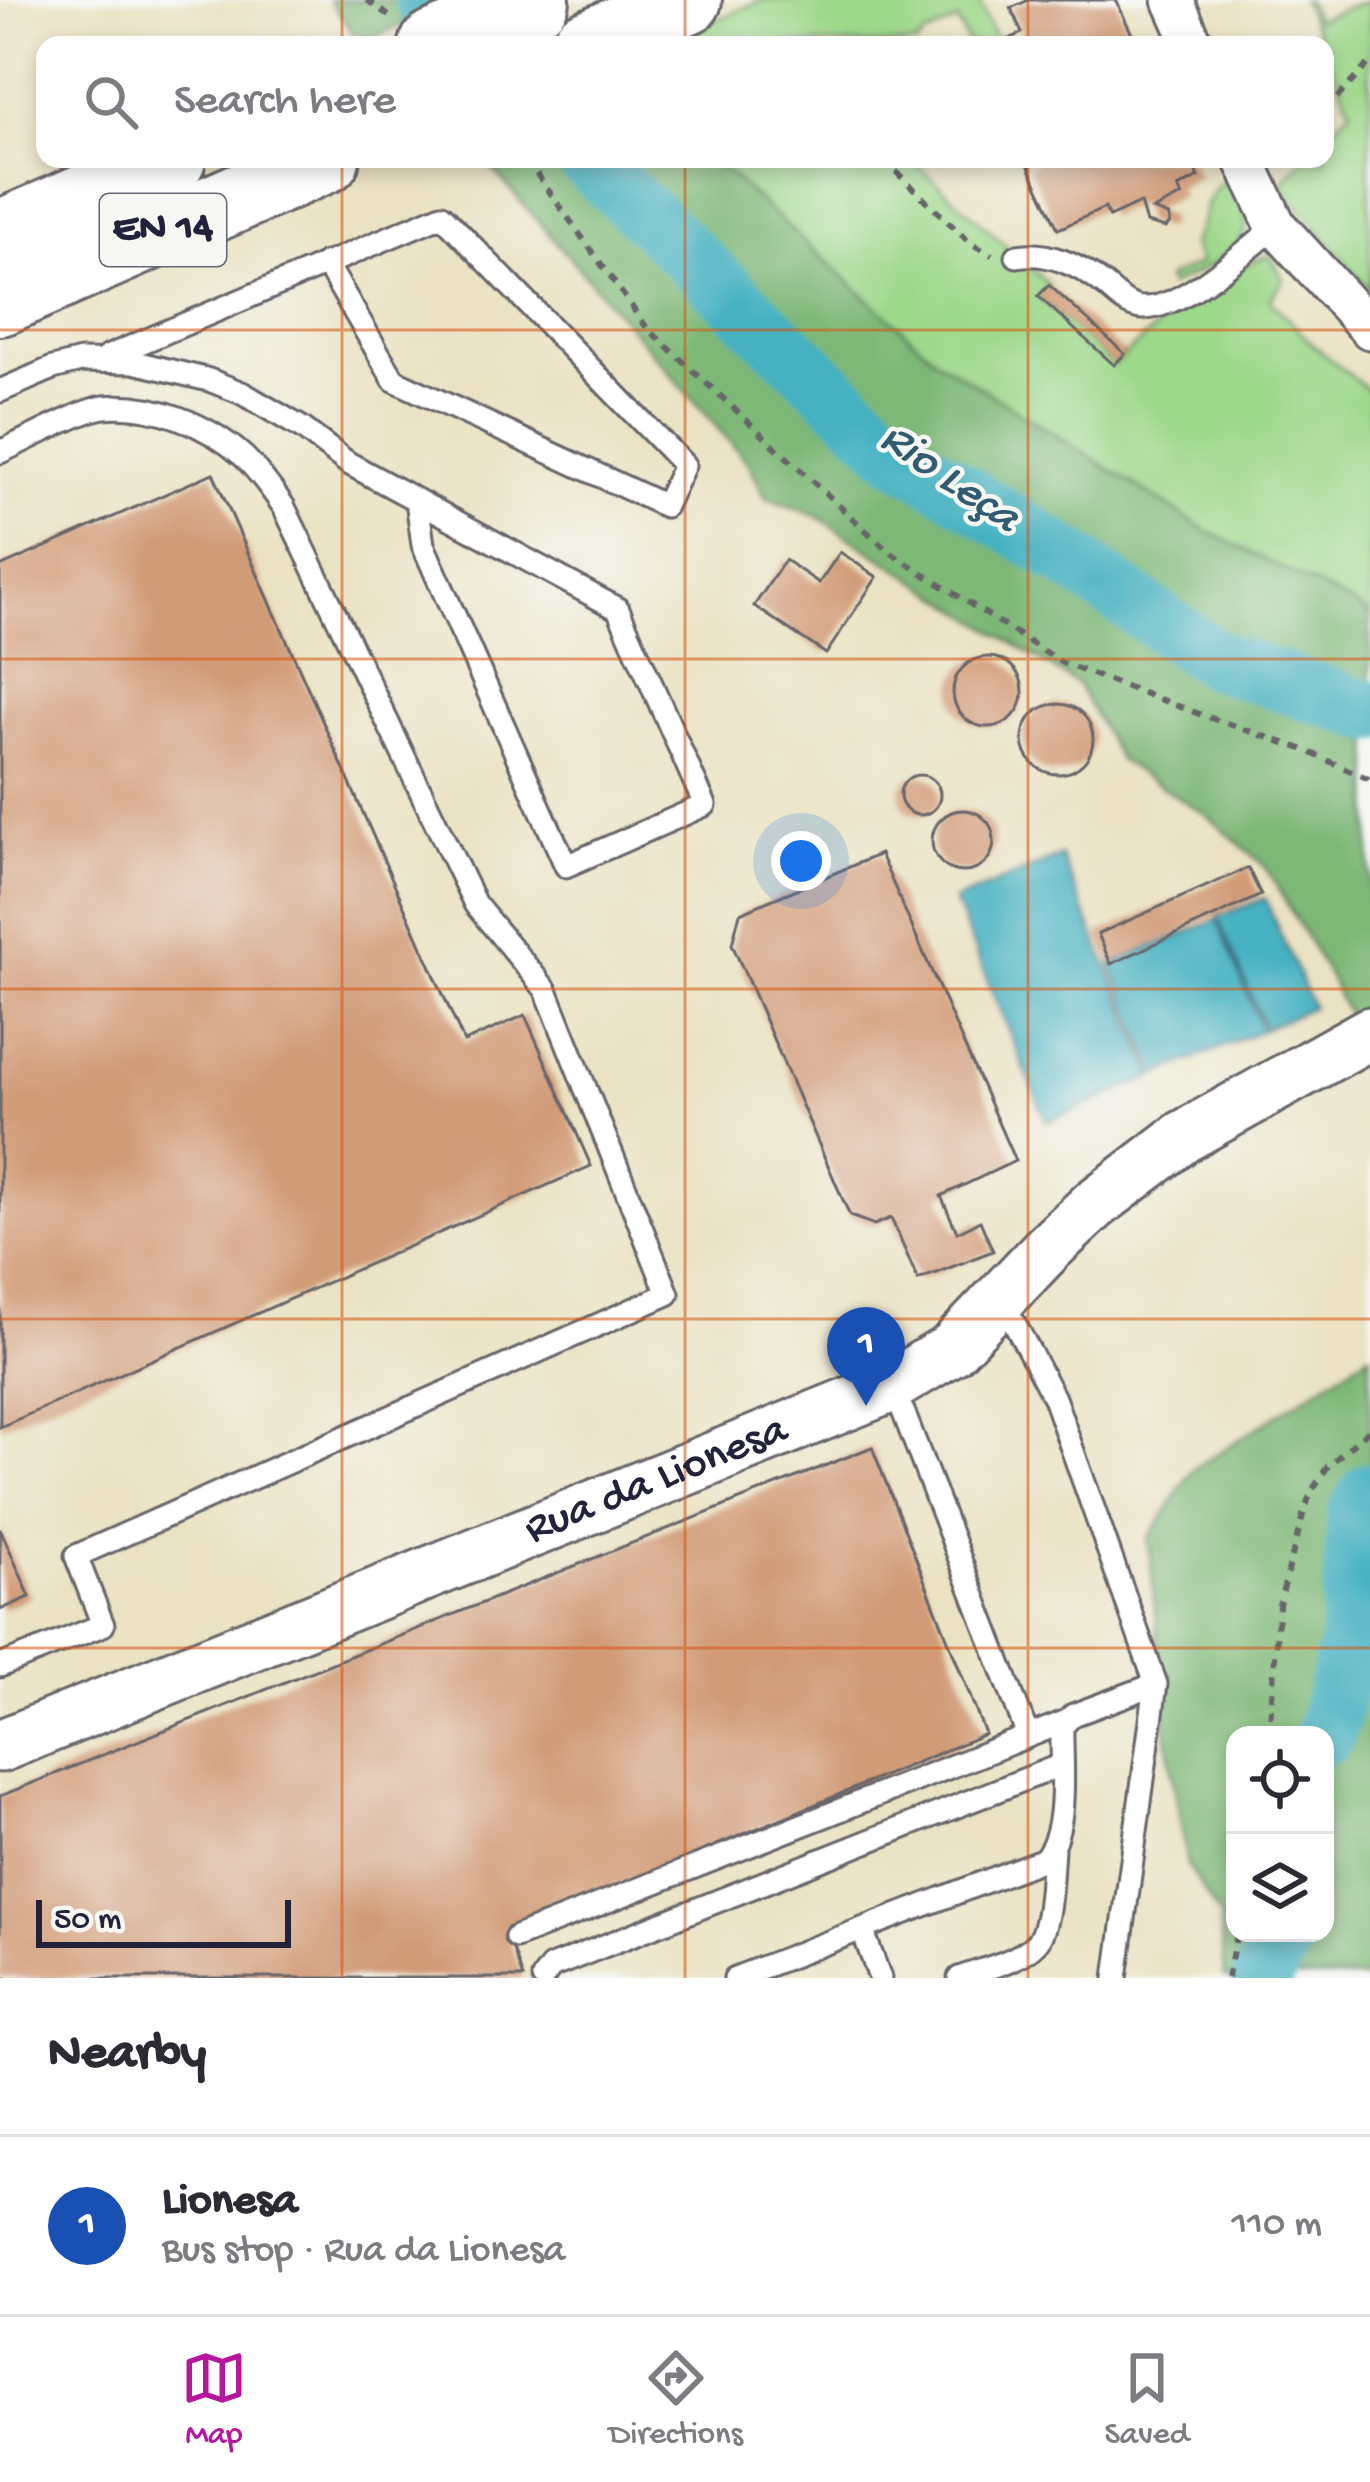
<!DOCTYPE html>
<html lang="en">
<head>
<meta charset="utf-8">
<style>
	body { margin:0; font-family:"Gochi Hand",sans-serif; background:#f2f2f3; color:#2b2b33 }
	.controls { position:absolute; right:36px; bottom:36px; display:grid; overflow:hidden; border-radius:24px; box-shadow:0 6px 18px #0003 }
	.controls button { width:108px; height:108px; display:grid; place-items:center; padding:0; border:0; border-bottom:3px solid #e1e1e2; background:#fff; color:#2b2b33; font:60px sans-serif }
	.scale { position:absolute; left:36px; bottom:30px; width:255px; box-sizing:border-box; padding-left:12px; border:6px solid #22223b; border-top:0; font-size:33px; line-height:42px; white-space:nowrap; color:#22223b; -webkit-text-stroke:9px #f6f6f2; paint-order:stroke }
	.you { position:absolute; left:801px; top:861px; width:42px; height:42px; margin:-30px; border:9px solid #fff; border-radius:50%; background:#1a73e8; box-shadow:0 0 0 18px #1a73e833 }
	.badge { display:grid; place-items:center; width:78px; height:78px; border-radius:50%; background:#b5179e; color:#fff; font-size:39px; font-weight:700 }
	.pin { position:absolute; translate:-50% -99px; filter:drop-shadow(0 3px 6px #0008) }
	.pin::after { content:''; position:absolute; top:63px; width:42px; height:36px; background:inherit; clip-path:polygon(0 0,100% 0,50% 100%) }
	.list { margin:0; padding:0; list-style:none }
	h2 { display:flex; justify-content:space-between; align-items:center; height:156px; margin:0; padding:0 48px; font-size:51px }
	h2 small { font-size:39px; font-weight:400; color:#7c7c81 }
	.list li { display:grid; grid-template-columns:78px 1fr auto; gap:36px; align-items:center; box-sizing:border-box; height:180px; padding:0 48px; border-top:3px solid #e1e1e2 }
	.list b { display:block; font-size:45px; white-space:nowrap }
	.list p { margin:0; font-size:39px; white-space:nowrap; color:#7c7c81 }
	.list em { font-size:39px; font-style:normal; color:#7c7c81 }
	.icon { flex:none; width:66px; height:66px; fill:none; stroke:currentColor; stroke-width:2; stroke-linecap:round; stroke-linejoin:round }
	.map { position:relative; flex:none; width:1370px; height:1978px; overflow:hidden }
	.search { position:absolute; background:#fff; box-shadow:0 6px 18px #0003; left:36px; right:36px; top:36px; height:132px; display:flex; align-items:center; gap:30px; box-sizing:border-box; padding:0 42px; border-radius:24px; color:#7c7c81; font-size:45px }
	.sheet { height:336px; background:#fff }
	nav { display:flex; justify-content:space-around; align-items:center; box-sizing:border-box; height:168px; border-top:3px solid #e1e1e2; background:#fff; font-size:33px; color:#7c7c81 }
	nav a { display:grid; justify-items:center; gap:6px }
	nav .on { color:#b5179e }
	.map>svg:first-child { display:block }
</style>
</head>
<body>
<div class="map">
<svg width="1370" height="1978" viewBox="0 0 1370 1978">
	<rect width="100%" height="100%" fill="#f6f6f2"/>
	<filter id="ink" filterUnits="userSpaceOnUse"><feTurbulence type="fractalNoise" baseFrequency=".00833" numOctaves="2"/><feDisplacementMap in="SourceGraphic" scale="24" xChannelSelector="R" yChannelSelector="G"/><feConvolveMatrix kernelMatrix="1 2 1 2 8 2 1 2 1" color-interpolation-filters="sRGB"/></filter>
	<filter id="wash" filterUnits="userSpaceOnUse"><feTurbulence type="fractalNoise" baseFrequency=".004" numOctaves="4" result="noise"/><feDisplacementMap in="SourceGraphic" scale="48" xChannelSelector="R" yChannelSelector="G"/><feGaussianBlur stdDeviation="2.7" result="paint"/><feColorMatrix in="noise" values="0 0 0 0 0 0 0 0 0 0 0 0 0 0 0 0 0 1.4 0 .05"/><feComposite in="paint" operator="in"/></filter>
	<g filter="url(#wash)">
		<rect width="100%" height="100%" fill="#eae2c2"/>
		<!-- green -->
		<path fill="#9ed88b" stroke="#607d63" stroke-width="3" d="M762,0H978L998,44L969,45L957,21L925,36L917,45H660Z
			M1302,0H1307L1316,20L1370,0V290L1280,185L1304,159H1325V137L1351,109L1325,52V45H1322Z
			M712,159H911L1049,285L1039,297L1114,365C1144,337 1233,263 1270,255L1284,280L1270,300L1312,344L1370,392V616L1358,607L1207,531L937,360Z
			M1228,179C1234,192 1248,211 1246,226C1242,255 1192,275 1169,286L1166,279L1200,263L1192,244C1208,220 1199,196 1228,179Z"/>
		<!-- forest -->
		<path fill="#7eb877" stroke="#506d59" stroke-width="3" fill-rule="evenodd" d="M329,0H460L360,43Z
			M484,159H712L937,360L1207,531L1359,607L1370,616V1061L1330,979L1265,866L1208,816L1119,760L1078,685L817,516L765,497L750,465Z
			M1370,1354V1978H1224L1220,1917L1187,1865L1165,1724L1149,1539L1192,1470ZM1235,1735H1325V1933H1235Z"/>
		<!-- water -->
		<path fill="#44b1c1" stroke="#336a7e" stroke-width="3" d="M1061,856L1154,1077L1047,1122L954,901Z
			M1265,898L1312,1007L1265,1028L1218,917Z
			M1217,920L1262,1030L1157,1075L1111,964Z"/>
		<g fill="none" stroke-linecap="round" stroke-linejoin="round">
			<!-- river -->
			<path stroke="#44b1c1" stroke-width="60" d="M425,0L470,45
				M586,159L898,453L1070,560L1215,660L1370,711
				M1325,1735L1350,1640L1357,1515L1370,1492
				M1262,1978L1286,1933"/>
		</g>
		<g id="blocks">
			<!-- building -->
			<path fill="#d29b78" d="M1029,0H1116L1137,45H996L1022,33L1011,8Z
				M1039,159H1190L1199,177L1178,188L1182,196L1153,210L1169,216L1170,223L1166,228L1146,223L1140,203L1109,217L1105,208L1058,229L1029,167Z
				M1049,285L1125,354L1114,365L1038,296Z
				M213,473L464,1042L525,1015L591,1166L0,1427V567Z
				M840,552L877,577L826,654L754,606L785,560L819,583Z
				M953 692a35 35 0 1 1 70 0a35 35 0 1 1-70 0Z
				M1023 739a35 35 0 1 1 70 0a35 35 0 1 1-70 0Z
				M900 795a20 20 0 1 1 40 0a20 20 0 1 1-40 0Z
				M932 841a31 31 0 1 1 62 0a31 31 0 1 1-62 0Z
				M880,854L1015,1161L941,1196L957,1232L980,1221L993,1251L918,1280L891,1218L874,1225L850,1216L732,944L740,913Z
				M1248,868L1261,895L1111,964L1098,934Z
				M872,1447L985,1734L507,1932L523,1978H0V1796Z
				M0,1528L30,1597L0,1610Z"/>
		</g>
	</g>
	<g filter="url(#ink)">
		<use href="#blocks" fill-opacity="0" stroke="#68656a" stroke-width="3"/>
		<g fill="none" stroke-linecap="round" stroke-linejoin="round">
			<!-- service casing -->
			<g stroke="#68656a" stroke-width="27">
				<path id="service" d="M1017,256C1047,250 1080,266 1103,284C1115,293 1126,307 1142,308C1181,310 1247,250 1276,226
					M107,357L442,215L684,465L665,506L394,380L326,263
					M0,391L53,368L81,361L134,362L209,380L242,393L302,428L348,463L618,609L705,805L566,866L423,545L417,500
					M0,452C23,442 83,409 104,407C152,402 207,424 243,456C259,471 272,490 284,507L475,904L546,990L668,1294L76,1556L103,1625L0,1666
					M1001,1298L1054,1398L1156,1684L1116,1978
					M903,1411L1028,1736
					M862,1929L880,1978
					M516,1937L1067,1721
					M543,1978L551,1967L1061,1765
					M735,1978L1044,1859C1070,1829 1061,1765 1062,1726L1073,1715L1156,1684
					M959,1978C983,1969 1020,1961 1037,1942C1051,1925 1051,1872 1053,1849"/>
			</g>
			<!-- minor casing -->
			<g stroke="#68656a" stroke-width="45">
				<path id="minor" d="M1173,0L1193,45
					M1244,159L1276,226L1370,329"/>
			</g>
			<!-- tertiary casing -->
			<g stroke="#68656a" stroke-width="57">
				<g id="tertiary">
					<path id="s1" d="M0,1746L887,1388L951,1350L1048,1248L1095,1204L1183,1137L1370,1033"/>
				</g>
			</g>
			<!-- trunk casing -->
			<g stroke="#68656a" stroke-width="72">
				<path id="trunk" d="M433,45L536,0
					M585,45L688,0
					M0,234L172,159
					M0,302L326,159"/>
			</g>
			<!-- path -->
			<path stroke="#68656a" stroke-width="6" stroke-dasharray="9 9" stroke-linecap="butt" d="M367,0L393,19
				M1325,111L1370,62
				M526,159L647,328L888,551L1062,663L1205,716L1302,749L1367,778L1370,783
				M883,159L970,243L992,255
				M1269,1735L1279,1605L1303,1515L1311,1492L1328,1466L1370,1429
				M1227,1978L1237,1933"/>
			<!-- service -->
			<use href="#service" stroke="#fff" stroke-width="21"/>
			<!-- minor -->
			<use href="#minor" stroke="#fff" stroke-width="39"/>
			<!-- tertiary -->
			<use href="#tertiary" stroke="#fff" stroke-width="51"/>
			<!-- trunk -->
			<use href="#trunk" stroke="#fff" stroke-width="66"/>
		</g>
	</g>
	<!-- grid -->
	<path fill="none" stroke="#d45411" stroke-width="3" stroke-opacity="0.55" d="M342,0V45M685,0V45M1028,0V45M342,159V1978M685,159V1978M1028,159V1978M0,330H1370M0,659H1370M0,989H1370M0,1319H1370M0,1648H1370"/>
	<g text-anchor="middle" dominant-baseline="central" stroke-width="9" stroke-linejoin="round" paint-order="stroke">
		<!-- shield labels -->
		<rect fill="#f6f6f2" stroke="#626272" stroke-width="3" x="100" y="194" width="126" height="72" rx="9"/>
		<g font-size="42" font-weight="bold" fill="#22223b">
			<text x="163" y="230">EN 14</text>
		</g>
		<!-- street labels -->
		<g font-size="45" fill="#22223b" stroke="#f6f6f2">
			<text stroke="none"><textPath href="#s1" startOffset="708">Rua da Lionesa</textPath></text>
		</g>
		<!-- water labels -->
		<g font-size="48" font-style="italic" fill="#305b71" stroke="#f6f6f2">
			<text transform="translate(948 480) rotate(35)">Rio Leça</text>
		</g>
	</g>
</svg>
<div class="controls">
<button><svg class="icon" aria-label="locate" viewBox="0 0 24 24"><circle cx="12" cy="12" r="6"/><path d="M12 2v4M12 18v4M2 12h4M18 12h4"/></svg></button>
<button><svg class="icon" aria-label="layers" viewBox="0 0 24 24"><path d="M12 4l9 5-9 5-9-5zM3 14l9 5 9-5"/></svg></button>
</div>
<div class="scale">50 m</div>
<div class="you"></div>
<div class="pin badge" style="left:866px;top:1406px;background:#1a4fb4">1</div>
<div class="search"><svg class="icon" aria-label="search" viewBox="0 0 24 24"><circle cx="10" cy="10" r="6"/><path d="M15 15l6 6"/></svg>Search here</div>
</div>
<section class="sheet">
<h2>Nearby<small></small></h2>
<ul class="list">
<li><span class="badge" style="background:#1a4fb4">1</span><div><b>Lionesa</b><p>Bus stop · Rua da Lionesa</p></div><em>110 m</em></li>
</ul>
</section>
<nav>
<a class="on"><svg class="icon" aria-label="map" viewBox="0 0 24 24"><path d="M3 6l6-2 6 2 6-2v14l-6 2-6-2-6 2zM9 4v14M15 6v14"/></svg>Map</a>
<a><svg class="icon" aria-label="directions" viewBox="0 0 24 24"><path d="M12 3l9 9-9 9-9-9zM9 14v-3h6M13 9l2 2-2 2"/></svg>Directions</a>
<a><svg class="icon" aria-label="saved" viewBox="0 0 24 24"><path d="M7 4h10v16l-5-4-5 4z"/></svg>Saved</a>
</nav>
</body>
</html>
